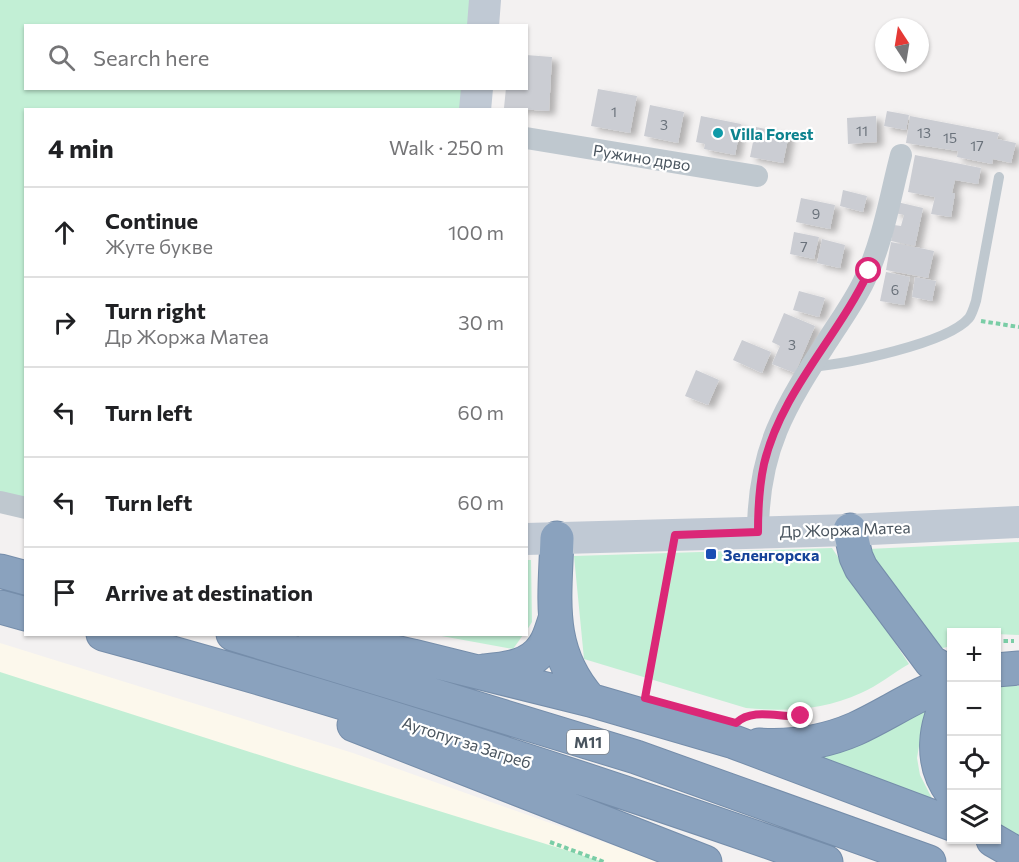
<!DOCTYPE html>
<html lang="en">
<head>
<meta charset="utf-8">
<style>
	body { margin:0; font-family:Commissioner,sans-serif; background:#f2f2f2; color:#202124 }
	.controls { position:absolute; right:18px; bottom:18px; display:grid; overflow:hidden; border-radius:0px; box-shadow:0 2px 4px #0004 }
	.controls button { width:54px; height:54px; display:grid; place-items:center; padding:0; border:0; border-bottom:2px solid #e0e0e0; background:#fff; color:#202124; font:30px sans-serif }
	.compass { position:absolute; left:875px; top:18px; width:54px; height:54px; border-radius:50%; background:#fff; box-shadow:0 2px 4px #0004; rotate:348deg }
	.stop { position:absolute; width:18px; height:18px; margin:-14px; border:4px solid #db2777; border-radius:50%; background:#fff }
	.stop.end { background:#db2777; border-color:#fff; box-shadow:0 2px 6px #0008 }
	.list { margin:0; padding:0; list-style:none }
	h2 { display:flex; justify-content:space-between; align-items:center; height:78px; margin:0; padding:0 24px; font-size:26px }
	h2 small { font-size:20px; font-weight:400; color:#757577 }
	.list li { display:grid; grid-template-columns:39px 1fr auto; gap:18px; align-items:center; box-sizing:border-box; height:90px; padding:0 24px; border-top:2px solid #e0e0e0 }
	.list b { display:block; font-size:22px; white-space:nowrap }
	.list p { margin:0; font-size:20px; white-space:nowrap; color:#757577 }
	.list em { font-size:20px; font-style:normal; color:#757577 }
	.icon { flex:none; width:33px; height:33px; fill:none; stroke:currentColor; stroke-width:2; stroke-linecap:round; stroke-linejoin:round }
	.map { position:relative; flex:none; width:1019px; height:862px; overflow:hidden }
	.search { position:absolute; background:#fff; box-shadow:0 2px 4px #0004; left:24px; top:24px; width:504px; height:66px; display:flex; align-items:center; gap:15px; box-sizing:border-box; padding:0 21px; border-radius:0px; color:#757577; font-size:22px }
	.panel { position:absolute; background:#fff; box-shadow:0 2px 4px #0004; left:24px; top:108px; width:504px; height:528px; border-radius:0px }
	.map>svg:first-child { display:block }
</style>
</head>
<body>
<div class="map">
<svg width="1019" height="862" viewBox="0 0 1019 862">
	<defs>
		<filter id="shadow"><feDropShadow dx="6" dy="4" stdDeviation="3" flood-color="#0004"/></filter>
	</defs>
	<rect width="100%" height="100%" fill="#f3f1f1"/>
	<!-- commercial -->
	<path fill="#fcf8ec" d="M0,643L353,753L660,862H0Z"/>
	<!-- green -->
	<path fill="#c2efd5" d="M0,0H486L483,25L26,26V88L478,89L476,110H26L25,504L0,498Z
		M1019,542V635L952,632L951,646L935,650L868,549Z
		M832,548L909,664C893,673 878,686 861,693C824,710 786,712 746,708L584,659L574,556Z
		M527,560H531L532,622L527,630Z
		M436,635L523,634V635L513,649Z
		M0,672L297,767L604,862H0Z
		M1003,686H1019V842L997,826L996,687Z
		M940,697L924,716L917,758L920,775L939,812L809,759Z"/>
	<!-- building -->
	<path fill="#cbcdd3" filter="url(#shadow)" d="M526,55L552,57L549,111L504,108L506,88H526Z
		M598,89L637,96L630,133L591,126Z
		M650,105L684,112L678,143L644,136Z
		M887,111L909,115L906,130L884,126Z
		M701,116L741,124L735,155L704,149L705,144L696,142Z
		M876,116L877,142L848,144L847,118Z
		M910,116L999,133L997,139L1016,143L1011,163L993,159L992,164L957,157L958,151L906,143Z
		M756,127L789,134L783,163L750,157Z
		M915,155L981,168L978,184L955,180L952,193H955L951,217L931,214L935,197L908,192Z
		M843,190L867,196L863,212L840,206Z
		M801,198L835,205L830,229L796,222Z
		M897,202L923,208L915,246L891,241L894,225L901,226L904,215L895,213Z
		M794,232L819,237L814,259L790,254Z
		M822,239L845,245L840,268L817,263Z
		M891,242L934,251L928,278L886,270Z
		M886,272L910,277L904,305L880,301Z
		M915,277L936,281L932,301L912,297Z
		M799,291L825,298L819,317L793,310Z
		M784,313L815,326L795,373L772,364L780,346L772,342Z
		M742,340L771,352L762,373L733,360Z
		M696,370L719,380L708,405L685,396Z"/>
	<g fill="none" stroke-linecap="round" stroke-linejoin="round">
		<!-- highway casing -->
		<g stroke="#758daa" stroke-width="35">
			<path id="highway" d="M850,530L856,557L861,568L931,662L952,674
				M557,538C555,600 546,650 590,700
				M0,571L26,578
				M0,607L26,614
				M103,634C347,700 588,778 826,862
				M233,634L636,757L929,862
				M315,634L413,656L590,700L734,742L952,824
				M996,670L1019,668
				M484,671C506,669 531,667 544,646C549,639 552,628 555,619
				M952,694C934,724 929,763 952,793
				M354,725L705,862
				M759,745C792,747 825,742 855,729C888,714 917,693 952,682
				M993,840L1019,855"/>
		</g>
		<!-- path -->
		<path stroke="#7acda6" stroke-width="4" stroke-dasharray="4.5 3" stroke-linecap="butt" d="M981,321L1019,327
			M996,641H1014
			M647,691L671,560
			M744,717L758,713L789,717
			M550,842L604,862"/>
		<!-- lane -->
		<path stroke="#bfc8cf" stroke-width="10" d="M811,367C845,364 947,344 969,318C972,314 974,307 976,301L999,177"/>
		<!-- street -->
		<path stroke="#bfc8cf" stroke-width="22" d="M526,138L757,176
			M0,502L26,508
			M758,532C758,449 785,407 828,340C840,321 854,302 864,281C883,242 890,197 901,155"/>
		<!-- secondary -->
		<path stroke="#c0c9d4" stroke-width="32" d="M483,26L485,0
			M475,110L477,88
			M526,539L850,530L1019,522"/>
		<!-- highway -->
		<use href="#highway" stroke="#8aa2be" stroke-width="33"/>
	</g>
	<g fill="none" stroke-linecap="round" stroke-linejoin="round">
		<!-- route -->
		<path stroke="#db2777" stroke-width="8" d="M801,716C780,718 753,707 736,723L645,698L675,535L758,532C758,509 759,487 764,464C781,392 838,337 869,271"/>
	</g>
	<!-- markers -->
	<circle fill="#0f9aa8" stroke="#fff" stroke-width="2" cx="718" cy="133" r="6"/>
	<rect fill="#1a4fb4" stroke="#fff" stroke-width="2" x="705" y="548" width="12" height="12" rx="3"/>
	<g text-anchor="middle" dominant-baseline="central" stroke-width="4.5" stroke-linejoin="round" paint-order="stroke">
		<!-- number labels -->
		<g font-size="14" fill="#6a727b">
			<text x="614" y="111">1</text>
			<text x="664" y="124">3</text>
			<text x="862" y="130">11</text>
			<text x="924" y="132">13</text>
			<text x="950" y="137">15</text>
			<text x="977" y="145">17</text>
			<text x="816" y="213">9</text>
			<text x="804" y="246">7</text>
			<text x="895" y="289">6</text>
			<text x="792" y="344">3</text>
		</g>
		<!-- shield labels -->
		<rect fill="#fff" stroke="#80878e" stroke-width="1.5" x="567" y="730" width="42" height="24" rx="4.5"/>
		<g font-size="15" font-weight="bold" fill="#49545e">
			<text x="588" y="742">M11</text>
		</g>
		<!-- culture labels -->
		<g font-size="16" font-weight="bold" fill="#0d838f" stroke="#fff" text-anchor="start">
			<text x="730" y="133">Villa Forest</text>
		</g>
		<!-- street labels -->
		<g font-size="16" fill="#49545e" stroke="#fff">
			<text transform="translate(642 157) rotate(9)">Ружино дрво</text>
			<text transform="translate(845 529) rotate(-2)">Др Жоржа Матеа</text>
			<text transform="translate(467 742) rotate(18)">Аутопут за Загреб</text>
		</g>
		<!-- transit labels -->
		<g font-size="16" font-weight="bold" fill="#164399" stroke="#fff" text-anchor="start">
			<text x="723" y="554">Зеленгорска</text>
		</g>
	</g>
</svg>
<div class="controls">
<button>+</button>
<button>−</button>
<button><svg class="icon" aria-label="locate" viewBox="0 0 24 24"><circle cx="12" cy="12" r="6"/><path d="M12 2v4M12 18v4M2 12h4M18 12h4"/></svg></button>
<button><svg class="icon" aria-label="layers" viewBox="0 0 24 24"><path d="M12 4l9 5-9 5-9-5zM3 14l9 5 9-5"/></svg></button>
</div>
<svg class="compass" viewBox="-18 -18 36 36"><path d="M0-13l5 13h-10z" fill="#e53935"/><path d="M0 13l5-13h-10z" fill="#757577"/></svg>
<div class="stop" style="left:869px;top:271px"></div>
<div class="stop end" style="left:801px;top:716px"></div>
<div class="search"><svg class="icon" aria-label="search" viewBox="0 0 24 24"><circle cx="10" cy="10" r="6"/><path d="M15 15l6 6"/></svg>Search here</div>
<section class="panel">
<h2>4 min<small>Walk · 250 m</small></h2>
<ul class="list">
<li><svg class="icon" aria-label="ahead" viewBox="0 0 24 24"><path d="M12 20V5M6 11l6-6 6 6"/></svg><div><b>Continue</b><p>Жуте букве</p></div><em>100 m</em></li>
<li><svg class="icon" aria-label="right" viewBox="0 0 24 24"><path d="M7 20v-9h11M14 6l5 5-5 5"/></svg><div><b>Turn right</b><p>Др Жоржа Матеа</p></div><em>30 m</em></li>
<li><svg class="icon" aria-label="left" viewBox="0 0 24 24"><path d="M17 20v-9H6M10 6l-5 5 5 5"/></svg><div><b>Turn left</b></div><em>60 m</em></li>
<li><svg class="icon" aria-label="left" viewBox="0 0 24 24"><path d="M17 20v-9H6M10 6l-5 5 5 5"/></svg><div><b>Turn left</b></div><em>60 m</em></li>
<li><svg class="icon" aria-label="arrive" viewBox="0 0 24 24"><path d="M6 21V4h12l-3 4 3 4H6"/></svg><div><b>Arrive at destination</b></div></li>
</ul>
</section>
</div>
</body>
</html>
